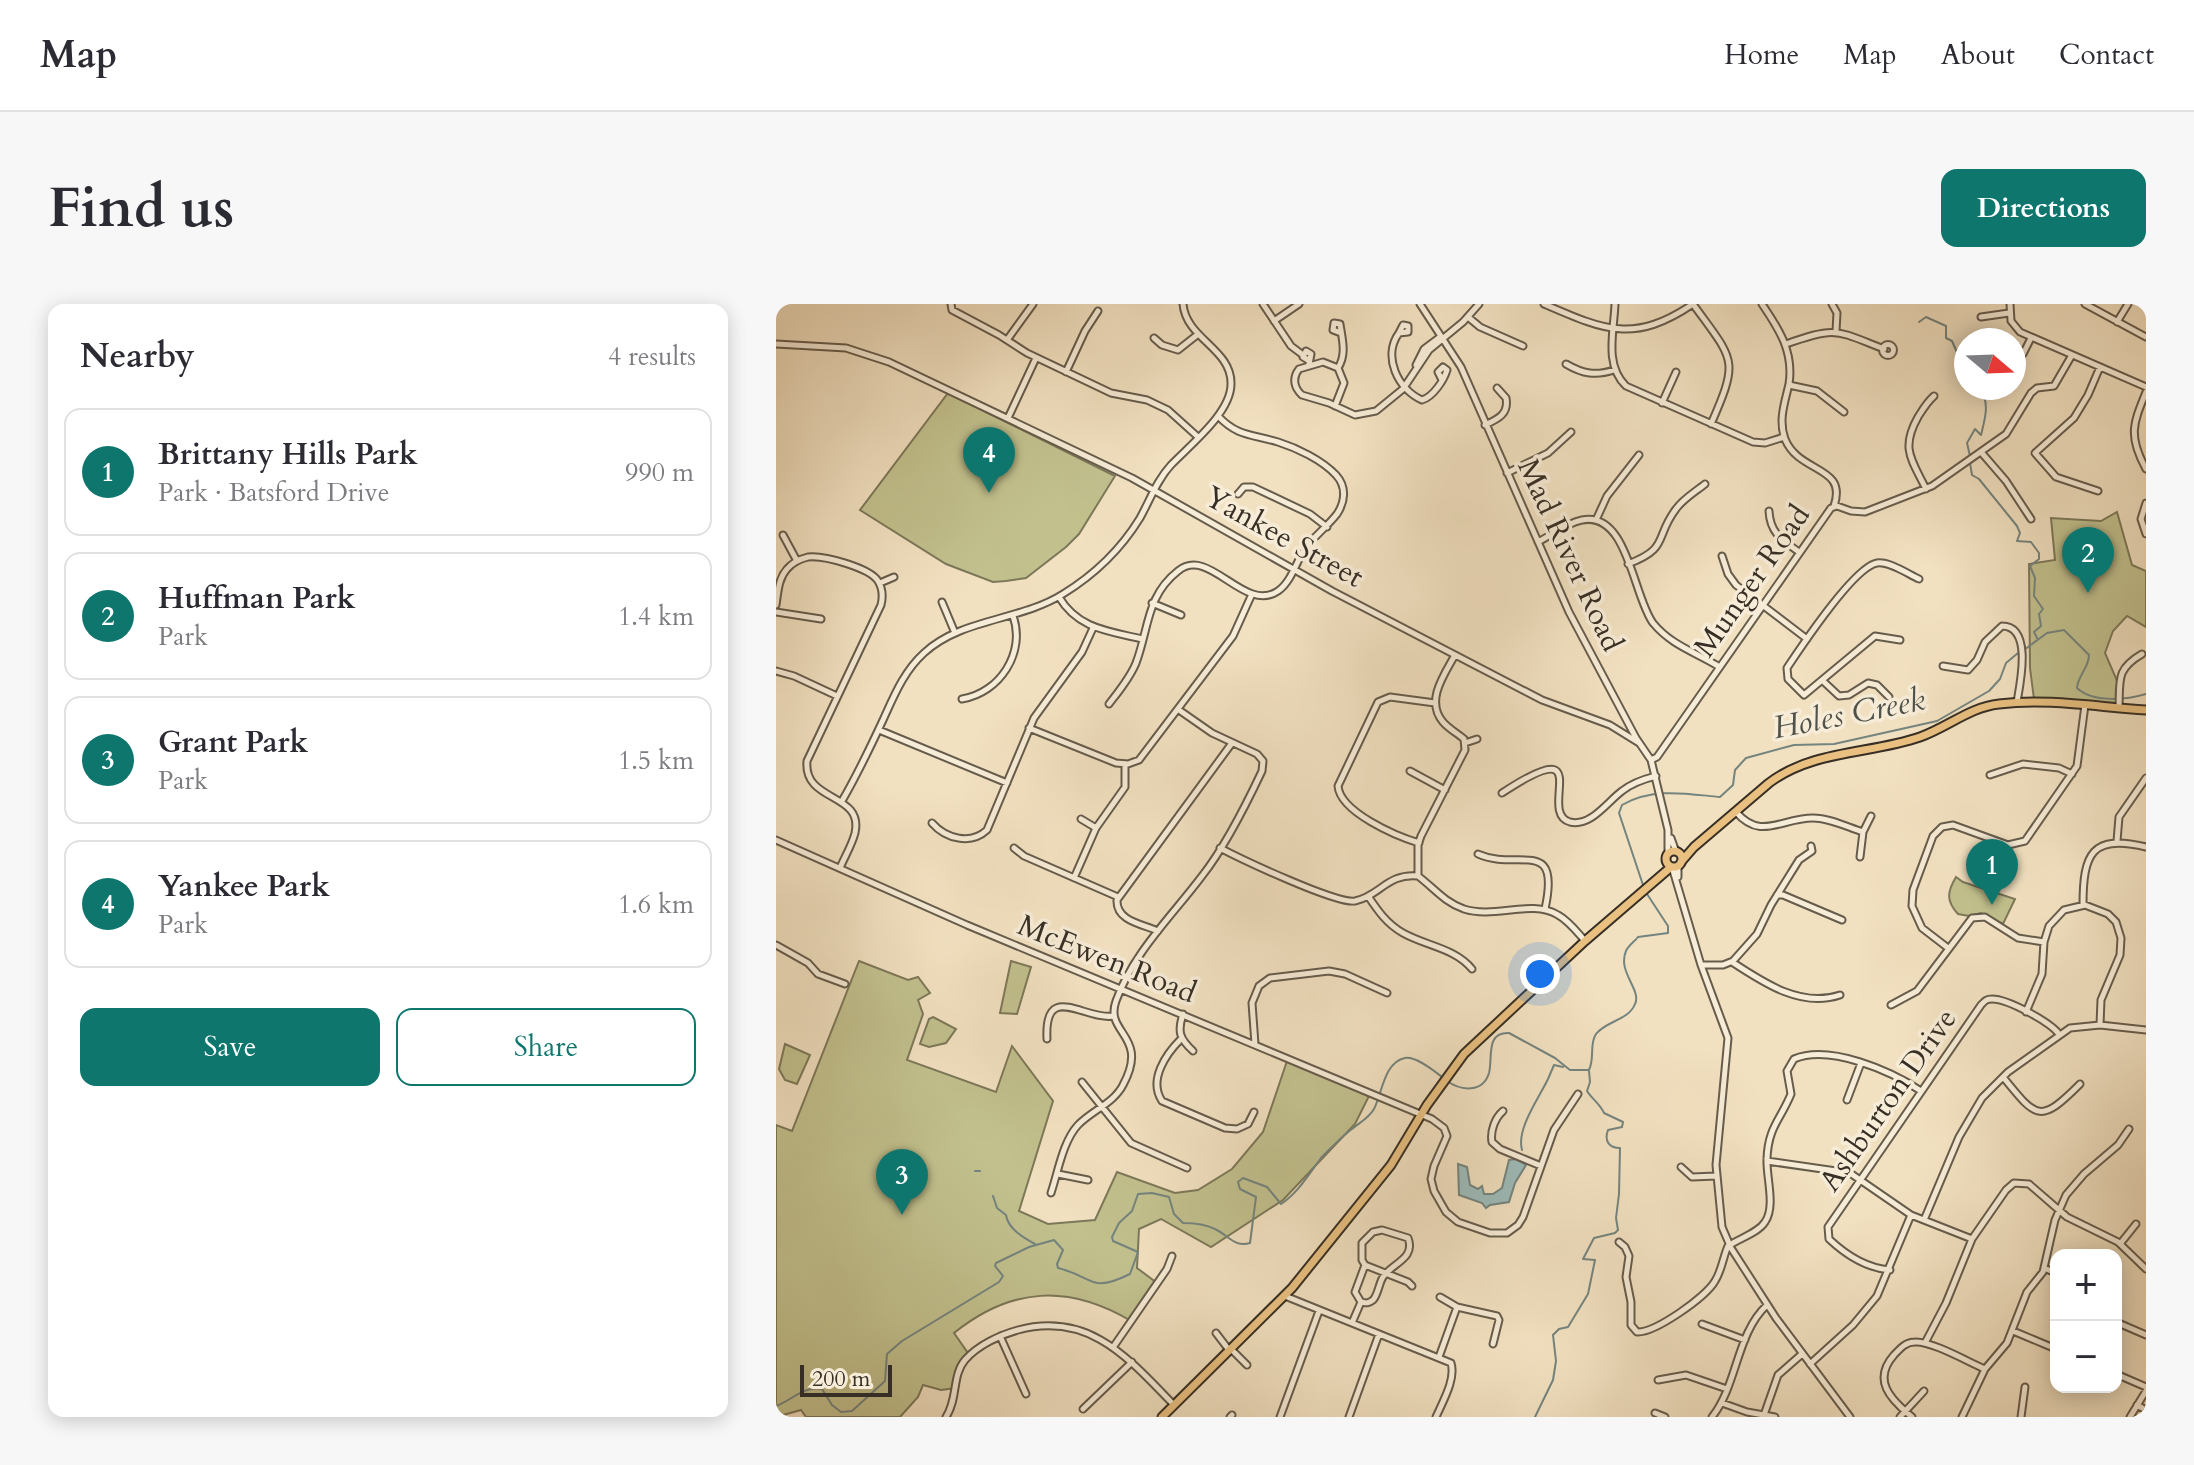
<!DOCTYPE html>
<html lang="en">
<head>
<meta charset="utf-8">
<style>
	body { margin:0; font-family:Cardo,serif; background:#f7f7f7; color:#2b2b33 }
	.controls { position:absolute; right:24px; bottom:24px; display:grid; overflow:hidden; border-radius:16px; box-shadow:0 4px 20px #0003 }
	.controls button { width:72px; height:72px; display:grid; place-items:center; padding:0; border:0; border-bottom:2px solid #e1e1e2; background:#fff; color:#2b2b33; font:40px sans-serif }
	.compass { position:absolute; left:1178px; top:24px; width:72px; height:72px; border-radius:50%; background:#fff; box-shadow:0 4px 20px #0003; rotate:109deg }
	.scale { position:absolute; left:24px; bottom:20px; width:92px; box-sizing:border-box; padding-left:8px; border:4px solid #372f25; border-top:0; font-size:22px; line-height:28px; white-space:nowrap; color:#372f25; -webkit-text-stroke:6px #f7ecd7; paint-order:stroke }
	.you { position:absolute; left:764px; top:670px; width:28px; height:28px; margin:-20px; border:6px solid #fff; border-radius:50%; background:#1a73e8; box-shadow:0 0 0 12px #1a73e833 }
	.badge { display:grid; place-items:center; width:52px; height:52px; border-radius:50%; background:#0f766e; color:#fff; font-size:26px; font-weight:700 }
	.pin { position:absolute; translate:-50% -66px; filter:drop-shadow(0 2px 4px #0008) }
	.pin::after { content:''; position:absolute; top:42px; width:28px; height:24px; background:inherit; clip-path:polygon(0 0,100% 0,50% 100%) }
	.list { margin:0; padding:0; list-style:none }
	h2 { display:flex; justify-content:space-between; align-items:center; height:104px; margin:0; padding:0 32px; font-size:34px }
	h2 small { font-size:26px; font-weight:400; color:#7c7c81 }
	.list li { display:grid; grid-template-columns:52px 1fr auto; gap:24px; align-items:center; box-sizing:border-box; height:128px; margin:0 16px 16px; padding:0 16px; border:2px solid #e1e1e2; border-radius:16px }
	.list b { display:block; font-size:30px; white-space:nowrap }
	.list p { margin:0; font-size:26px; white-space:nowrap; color:#7c7c81 }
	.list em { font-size:26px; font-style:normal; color:#7c7c81 }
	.actions { display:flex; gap:16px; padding:24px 32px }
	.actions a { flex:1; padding:18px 0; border:2px solid #0f766e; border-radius:16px; text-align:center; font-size:28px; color:#0f766e }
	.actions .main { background:#0f766e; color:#fff }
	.map { position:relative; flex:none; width:1370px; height:1113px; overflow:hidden; border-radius:16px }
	header { display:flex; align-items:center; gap:48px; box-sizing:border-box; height:112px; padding:0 40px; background:#fff; border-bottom:2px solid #e1e1e2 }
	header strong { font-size:38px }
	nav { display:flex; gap:44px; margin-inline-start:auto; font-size:28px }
	.intro { display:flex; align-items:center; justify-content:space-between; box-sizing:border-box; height:192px; padding:0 48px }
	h1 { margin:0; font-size:56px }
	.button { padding:20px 36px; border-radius:16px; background:#0f766e; color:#fff; font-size:28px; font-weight:700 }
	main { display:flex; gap:48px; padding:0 48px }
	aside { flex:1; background:#fff; border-radius:16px; box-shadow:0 4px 20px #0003 }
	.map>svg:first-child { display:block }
</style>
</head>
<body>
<header>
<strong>Map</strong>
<nav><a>Home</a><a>Map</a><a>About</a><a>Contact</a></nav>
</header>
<div class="intro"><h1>Find us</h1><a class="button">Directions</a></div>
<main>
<aside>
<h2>Nearby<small>4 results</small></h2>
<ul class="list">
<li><span class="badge">1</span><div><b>Brittany Hills Park</b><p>Park · Batsford Drive</p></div><em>990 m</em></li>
<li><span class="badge">2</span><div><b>Huffman Park</b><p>Park</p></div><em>1.4 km</em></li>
<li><span class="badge">3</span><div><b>Grant Park</b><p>Park</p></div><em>1.5 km</em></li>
<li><span class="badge">4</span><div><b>Yankee Park</b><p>Park</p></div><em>1.6 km</em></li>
</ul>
<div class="actions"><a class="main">Save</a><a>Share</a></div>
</aside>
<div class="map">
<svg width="1370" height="1113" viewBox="0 0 1370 1113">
	<rect width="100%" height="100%" fill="#f2e1c1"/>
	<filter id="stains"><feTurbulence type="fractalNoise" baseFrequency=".0025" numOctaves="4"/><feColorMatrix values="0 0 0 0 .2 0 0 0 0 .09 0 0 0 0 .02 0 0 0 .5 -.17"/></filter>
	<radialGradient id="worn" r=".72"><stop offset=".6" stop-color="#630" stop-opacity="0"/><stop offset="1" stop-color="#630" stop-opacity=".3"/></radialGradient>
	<!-- green -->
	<path fill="#c2c18e" stroke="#7c785a" stroke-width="2" d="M172,89L339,172L303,230L290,243L250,274L230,277L217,278L170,260L84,206Z
		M1341,208L1356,261L1370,267V323L1351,312L1337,327L1329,349L1342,379V399L1258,395L1254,364L1253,260L1279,256L1275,214L1325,217Z
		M1180,573L1187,578L1239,595L1227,620L1205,609L1193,612L1182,610C1170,597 1171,588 1180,573Z
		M83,657L132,676L142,673L154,689L142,696L147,710L131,756L220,788L236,742L277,797L243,907L272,920L319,916L341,868L399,889L422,886L456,865L487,828L512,754L595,788L579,820L507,896L435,943L385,915L363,925L361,964L381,979L355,1017C292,980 235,983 178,1029L194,1052L187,1059L180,1084L165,1086L147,1081L142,1093L124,1113H30L25,1106L0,1113V821L16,827Z
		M235,657L255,663L241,710L224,709Z
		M157,713L180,725L170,739L153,743L144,740L153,715Z
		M9,740L34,751L21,780L9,776L3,765Z"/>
	<!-- water -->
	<path fill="#9dbcbb" stroke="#74847f" stroke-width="2" d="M740,855L750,861L739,879L733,898L714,901L710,904L706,899L683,891L682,860L691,863L694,881L702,885L706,882L708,890H717L726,884L733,856Z"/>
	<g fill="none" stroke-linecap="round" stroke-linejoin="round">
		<!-- stream -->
		<path stroke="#74847f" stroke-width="2" d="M1143,18L1150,13L1170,22V34L1176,37L1190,69
			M1194,152L1191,139L1199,125L1205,131C1209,115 1215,96 1202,84
			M1194,159L1196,171L1203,175L1241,222L1244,229L1241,237L1255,238L1263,249V255L1254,262L1259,274L1258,292L1267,305L1263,310L1265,322L1258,328L1261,334
			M1248,346L1271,329L1288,326L1313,351C1313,364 1302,371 1301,384C1317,399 1350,396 1370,390
			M868,584L843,509L846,501C877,483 911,490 944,493L957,481L959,466L970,454L1018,441L1058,440L1161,417L1213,387L1224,375L1230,359L1242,349
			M671,777C685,787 707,789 713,769C717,754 709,728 733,729L779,754L794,766H813C819,754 813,740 820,730C830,717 853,716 859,700C866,686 841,668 850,647C852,642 859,637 862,633L892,629V622L871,590
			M746,846C740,825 763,794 772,775L778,761L787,763
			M199,867H204
			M217,892L221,904L230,911C232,925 248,934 259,940
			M0,1102C17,1096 26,1082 46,1085L56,1101L65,1108L76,1107L109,1077L111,1050L126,1037L223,978L227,972L219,962L220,959L253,943L278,936L287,946L281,960L282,964C319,973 313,990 354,970L362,948L337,937L336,933L343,919L356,907L362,890L376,889L393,893L398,910L407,919C418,919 429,920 439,925C452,931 459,944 474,939L480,893L464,885L462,878L467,874L491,883L505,900C522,889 533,870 545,854C550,848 569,830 576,825C584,818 592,815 598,805C606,790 608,758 629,754C640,752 658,767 666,773
			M759,1113L777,1076L780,1057L777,1031L783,1025L792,1023L812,990L819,956L807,955L818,934L839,929L842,926L840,914L843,890L844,844C833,844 828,837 832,826L846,823L847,818L828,809C824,800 816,795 811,787L814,778L813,767"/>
		<!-- minor casing -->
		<g stroke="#665c4c" stroke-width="9">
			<path id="minor" d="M175,0L176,6L223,31L251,49L335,89L371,96L392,106L422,133
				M487,0L515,42L527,51
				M644,0L685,63L793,308L860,434L875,456L892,526V550
				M768,0C828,26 858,40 917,0C958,57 964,54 935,120
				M839,0C838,27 828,61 850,82L977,138L989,139L1008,133
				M986,0C1003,25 1018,48 1013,80C1009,98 1002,116 1009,135C1023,170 1072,161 1058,202
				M1056,0L1061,9L1060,27
				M1234,0L1235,17L1244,28L1370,83
				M1309,0L1370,33
				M692,13L704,23L747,42
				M1205,13L1233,9
				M498,17L523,0
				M1341,18L1352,0
				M623,29L627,21L632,22V28L623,29C606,52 622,86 646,96C657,93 668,76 671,66L667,63L662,68L666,76
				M378,34L386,41L402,46L421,31
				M231,36L257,0
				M0,40L70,44L113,58L356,174L556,287L766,396L834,421L863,439
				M1010,40C1061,22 1059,26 1108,45
				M1106.5 46a5.5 5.5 0 1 1 11 0a5.5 5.5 0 1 1-11 0Z
				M532,56L527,53L530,47L535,50L533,60
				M1238,58L1247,50L1255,34
				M790,60C807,70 820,72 838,66
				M640,61L648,45L664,33
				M562,64C571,50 566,35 564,20L558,19L557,26L565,29
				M290,68L309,27L322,7
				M1013,81L1041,87L1068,108
				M1370,88C1357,120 1352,132 1370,165
				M886,99L900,68
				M559,102L568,79L562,64L547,58L523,65C516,74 518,84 526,91L553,99L579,111L600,107L627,85L653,46L687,18L703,0
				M232,114L260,54
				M709,121C722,115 733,110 730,94L721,84
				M1205,148L1230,177L1255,215
				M731,169L772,149L795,128
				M1150,185C1136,156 1124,145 1142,113C1147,105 1151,98 1158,92
				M1322,187L1280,173L1259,149L1298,114L1312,91L1324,63
				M462,190L468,183H477L534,210L551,223
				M1370,199L1365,215L1370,230
				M993,207C994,229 1006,236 1023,248
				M820,216L831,192L863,151
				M7,231L21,257
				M762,238C776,231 790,219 806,216C852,207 857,292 877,319C895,341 919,348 942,362
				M946,252L952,270L960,281L1031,335
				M852,260C894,244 878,234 900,205C907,195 919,188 929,180
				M104,279L118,273
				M283,293C302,325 333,327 366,335
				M166,298L179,329
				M376,299L405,311
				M0,301C2,289 2,275 11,265C16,259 24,255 32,253C48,251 94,264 102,277C107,285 107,293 105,301L31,457C27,499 88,488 79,529C76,541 69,552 64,564
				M0,308L45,315
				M1124,336L1099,332L1028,391L1012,375L1011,364C1025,343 1078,263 1101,259C1113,257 1132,270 1143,275
				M1167,362L1192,366L1201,356L1209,338L1226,322C1257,322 1244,380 1241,398
				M0,367L18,372L61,392
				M1047,377L1063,392L1073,391L1092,379L1101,381L1113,393
				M186,395C224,389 250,348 237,312
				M333,400C343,387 354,374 360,359C373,325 370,292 402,267C433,241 468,310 502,287C515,278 520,259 528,246C537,233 551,223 561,210C569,198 571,183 560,171C546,156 521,144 502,138C476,130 462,133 442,112
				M1343,404C1344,376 1340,365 1366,350
				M253,424L340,459L352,460L363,456L457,332L476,290
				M103,426L231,479
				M689,439L701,435
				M875,456L881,453L1055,204L1061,202L1075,207L1089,208L1156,182L1230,130L1255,89L1261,84L1278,82L1296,51
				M634,467L669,486
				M1214,471L1247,460L1283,464L1296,470
				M726,489C823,425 760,509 794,518C815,523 831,498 846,487C856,479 868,475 880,472
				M66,497C81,471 94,444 107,416C118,392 128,367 148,349C186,314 244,317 287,290C318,271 345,245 364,214C374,196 381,176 395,161C414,141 455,109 455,80C456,45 410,35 407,0
				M960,508C985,537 1005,514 1037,514C1054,514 1071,523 1087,528
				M305,515L320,524
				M156,519C170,535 195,541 211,526L258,414L306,348L317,324
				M895,534L900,548
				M0,536L191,621L656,815L668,824L671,832L658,862L655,875L658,887L670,908L682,918L714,929H731L742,921L747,913L778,826L802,790
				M1341,537L1343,513L1370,474
				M643,539C620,532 564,508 562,482L602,398L614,393L659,399
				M238,544L248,552L342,593
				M444,544C465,555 560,600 579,597C604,592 611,569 642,572C658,584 668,598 688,605C719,615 755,595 782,611C793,617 801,628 809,637
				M702,550C742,568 785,531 769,605
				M1084,553L1087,528L1095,512
				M896,563L925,661L952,734L940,861L946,923L955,944L1000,1014L1074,1113
				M642,572V541L645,532L689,446L688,435C681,429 673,425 667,418C649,397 668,371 679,351
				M902,573V561
				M298,574L320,524L349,483V461
				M1001,591H1007L1066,616
				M592,592C602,607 611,620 627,629C650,642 679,644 696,665
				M1307,601C1307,549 1316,530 1370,543
				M382,627C366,620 340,617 341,596L456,439
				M0,641L32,659L42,670L69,680
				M1172,644L1146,624L1136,602L1137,586L1157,532L1166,523L1177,521L1232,541L1249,537L1301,462L1309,401
				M956,658C988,679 1025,704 1064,691
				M925,661H947L957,657L981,630L995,601L1023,556L1036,547L1035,542
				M1115,701L1141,687L1196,614L1209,613L1242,634L1268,638
				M1250,708L1266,670L1268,638L1273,622L1288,606L1309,601L1332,610L1340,618L1345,634L1344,651L1325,696L1324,721
				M407,710C401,728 404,735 417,747
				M271,735C268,676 309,717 338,712
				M405,735C390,750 372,776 386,797L449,824L461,825L472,820L478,808
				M479,740L476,699L483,682L494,674L553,667L569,670L611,689
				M1227,773C1261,815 1264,820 1304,780
				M306,778L355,839L411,864
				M1071,796L1085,759
				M727,807C719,814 714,827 716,838L724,845L765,862
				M991,857L1074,869L1135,911L1196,935
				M905,863L916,873L940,872
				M282,870L312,876
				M275,889C282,868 287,837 302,821C315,807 338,799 347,781C374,731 328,730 340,697C357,649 396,612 426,572C449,543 470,501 486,467L487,457L481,450L436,429L403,406
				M1148,916L1183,833L1206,794L1232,768L1294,724L1324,721L1370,726
				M606,926L632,934C640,955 616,959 607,973C603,979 602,991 597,996C592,1000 590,999 585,998L579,988L589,961L586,956V939L597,928Z
				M843,938L849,943L853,952L850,973L855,998V1021L861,1028C879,1029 930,993 939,977C946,966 947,953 952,942C964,934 982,929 989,918C1000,902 990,873 991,855C992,823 1005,815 1015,790L1011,767L1018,755C1054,740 1115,767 1145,787
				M1344,940L1360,920
				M589,961L632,978L636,982
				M1268,964L1280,969
				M1114,966C1090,964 1070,951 1053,935L1052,923L1205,701C1209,697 1210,695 1216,695C1232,695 1274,718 1283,730
				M509,992L675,1059C680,1075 667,1097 660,1113
				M664,993L681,1003L721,1012L723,1016L717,1040
				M1340,1018L1370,1031
				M576,1019L585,998
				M926,1020L969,1036
				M1237,1027L1280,1045
				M440,1029L453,1046
				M224,1032L250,1090
				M1149,1039L1170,999L1196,935L1230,886L1238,879L1253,880L1291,913L1342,938L1370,965
				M338,1042L391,965L396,952
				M455,1045L471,1061
				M663,1053L681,1003
				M1034,1060L1077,1021L1101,992L1135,911
				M1340,1070L1370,1083
				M882,1076L910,1071L951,1085
				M946,1099L971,1108L999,1113
				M1361,1101L1370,1106
				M307,1105L356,1058
				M879,1109L889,1113
				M988,1111L1002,1071L1026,1050
				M170,1113C182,1095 176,1071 189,1056C202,1041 224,1031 242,1026C314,1007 353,1055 398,1101
				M454,1113L456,1111
				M504,1113L543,1007
				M573,1113L603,1030
				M936,1113C962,1080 960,1030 991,1001
				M1124,1113L1148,1087
				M1136,1113C1114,1095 1096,1076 1118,1051C1124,1045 1129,1038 1139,1038C1156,1037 1192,1058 1209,1065
				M1186,1113L1209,1065L1231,1039L1251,988L1267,968L1279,916L1290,891L1308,870L1342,841L1353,825
				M1245,1113L1249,1083
				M1354,1113L1370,1087"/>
		</g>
		<!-- major casing -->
		<g stroke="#372f25" stroke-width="11">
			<path id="major" d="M890 555a8 8 0 1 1 16 0a8 8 0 1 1-16 0Z
				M905,558L918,543L993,479C1036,446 1095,450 1144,433C1172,423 1194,403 1223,400C1272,394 1321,403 1370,406
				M386,1113L516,984L615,861L651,801L688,750L809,637L895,563"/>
		</g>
		<!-- minor -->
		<use href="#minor" stroke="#f7ecd7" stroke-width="5"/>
		<!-- major -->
		<use href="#major" stroke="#e9c080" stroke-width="7"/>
	</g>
	<g text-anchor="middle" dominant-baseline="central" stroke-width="7" stroke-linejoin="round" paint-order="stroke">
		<!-- street labels -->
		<g font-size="30" fill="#372f25" stroke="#f7ecd7">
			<text transform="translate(508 233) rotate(29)">Yankee Street</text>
			<text transform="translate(794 251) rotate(65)">Mad River Road</text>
			<text transform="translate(976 277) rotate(-55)">Munger Road</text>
			<text transform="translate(331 655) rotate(22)">McEwen Road</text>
			<text transform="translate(1112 796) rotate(-55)">Ashburton Drive</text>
		</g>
		<!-- water labels -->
		<g font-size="32" font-style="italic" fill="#50524a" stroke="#f7ecd7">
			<text transform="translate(1073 410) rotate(-11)">Holes Creek</text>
		</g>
	</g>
	<rect width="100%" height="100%" filter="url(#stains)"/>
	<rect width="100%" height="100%" fill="url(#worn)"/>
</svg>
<div class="controls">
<button>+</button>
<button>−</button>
</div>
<svg class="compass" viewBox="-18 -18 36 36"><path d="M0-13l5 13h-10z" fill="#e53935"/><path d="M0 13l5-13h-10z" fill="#7c7c81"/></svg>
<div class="scale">200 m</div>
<div class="you"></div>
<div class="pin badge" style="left:1216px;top:601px">1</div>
<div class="pin badge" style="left:1312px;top:289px">2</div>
<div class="pin badge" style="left:126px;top:911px">3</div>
<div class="pin badge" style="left:213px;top:189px">4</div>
</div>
</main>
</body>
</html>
